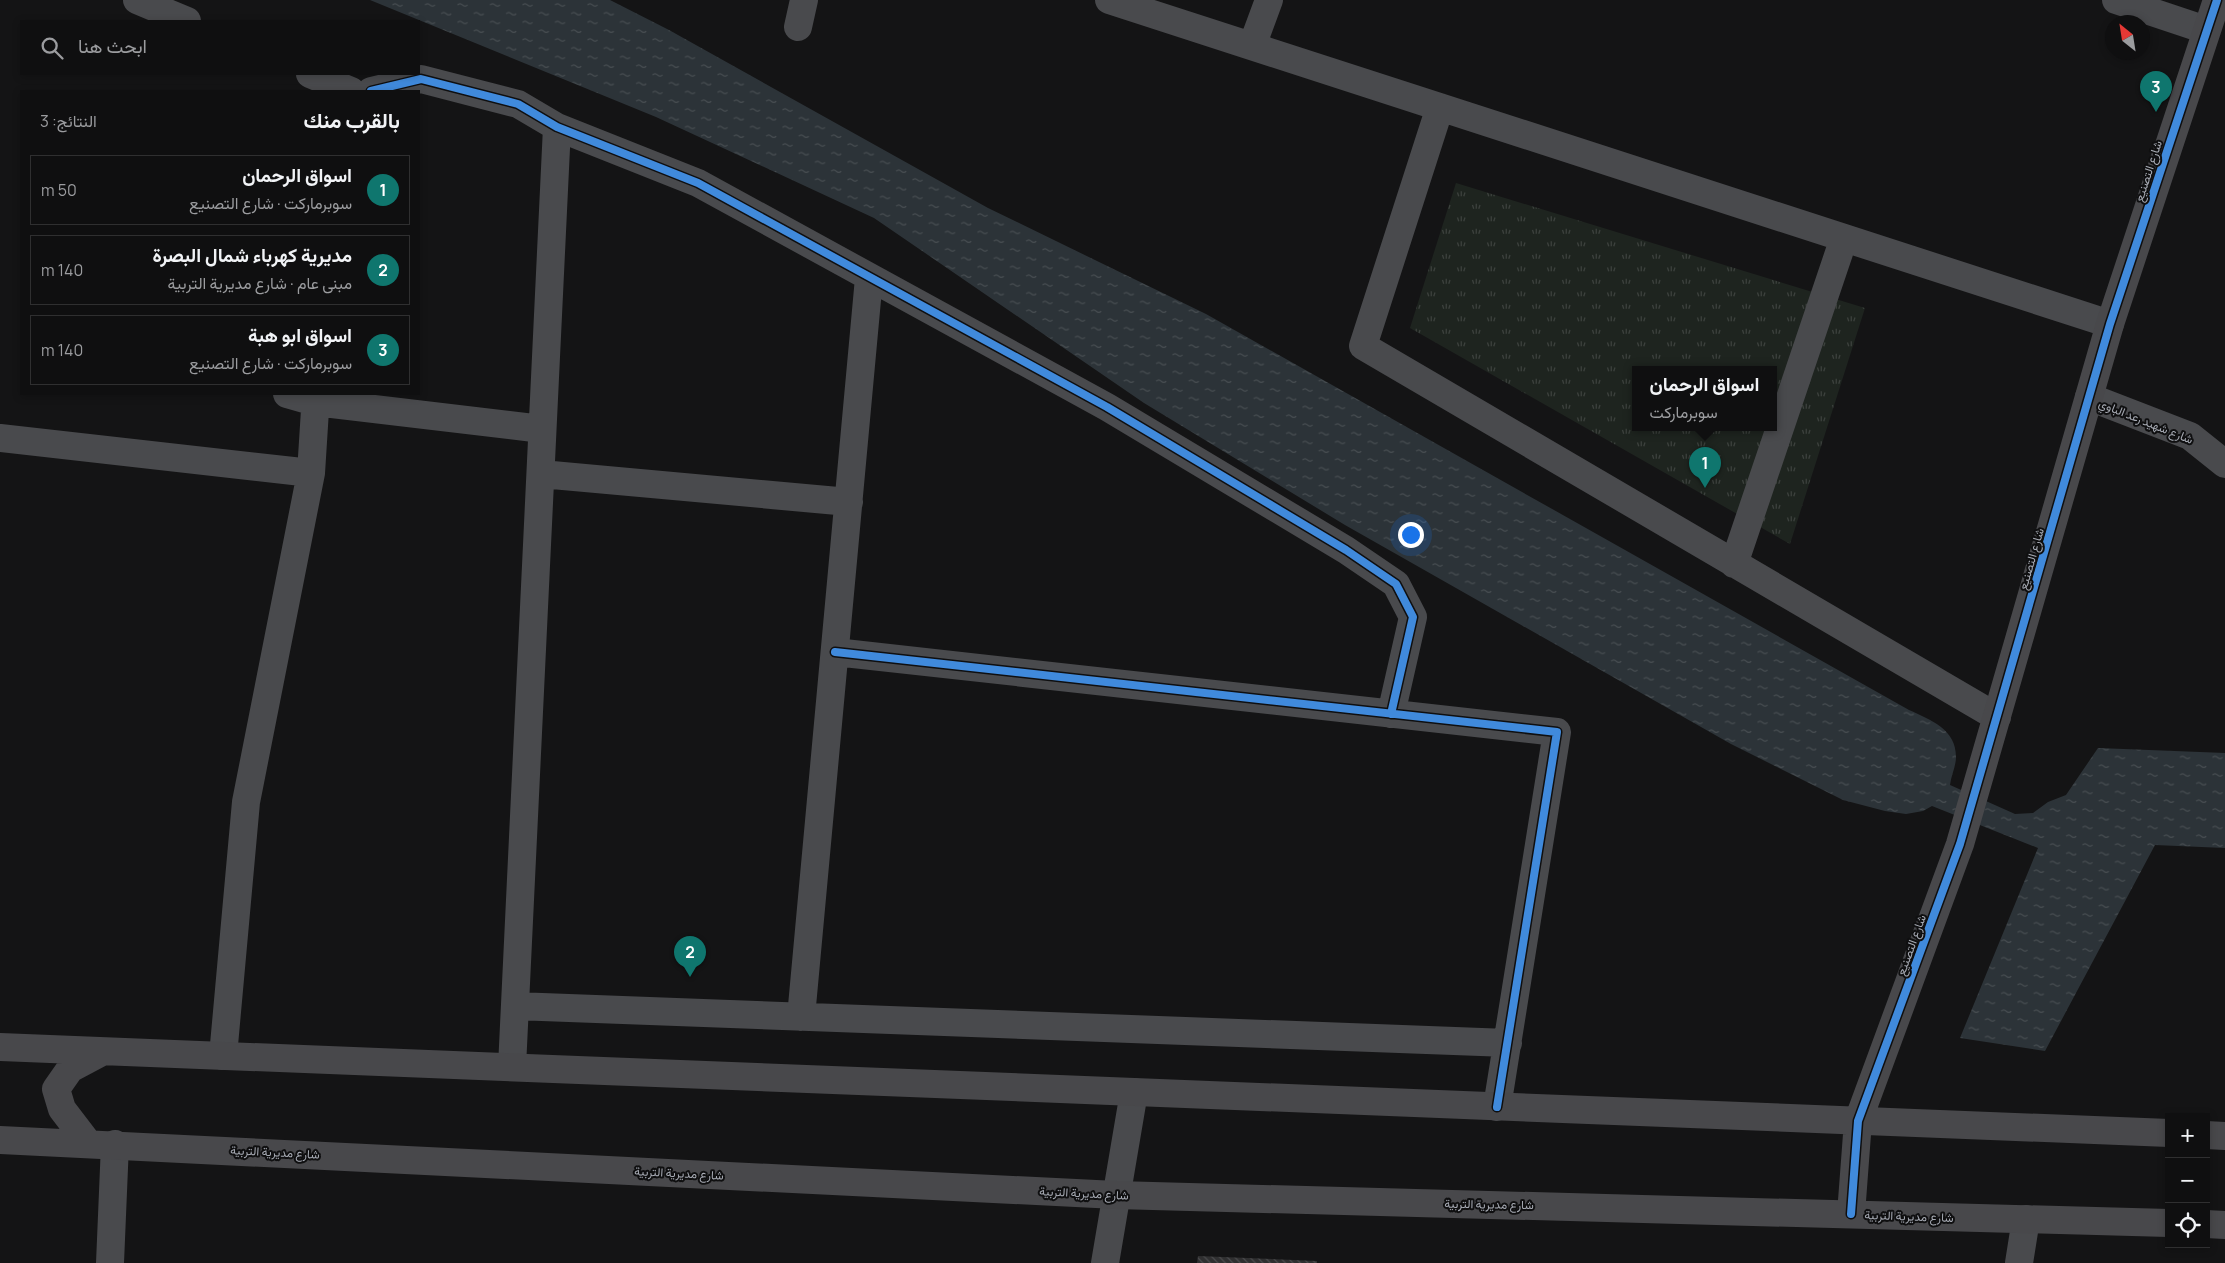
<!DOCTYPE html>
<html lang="ar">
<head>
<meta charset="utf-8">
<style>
	body { margin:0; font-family:Manrope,Vazirmatn,sans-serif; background:#181819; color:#f1f3f6; direction:rtl }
	.controls { position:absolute; right:15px; bottom:15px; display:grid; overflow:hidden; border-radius:0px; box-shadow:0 2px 8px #0003 }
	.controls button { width:45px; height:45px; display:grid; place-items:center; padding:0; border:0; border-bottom:1px solid #2f2f30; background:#0f0f10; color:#f1f3f6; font:25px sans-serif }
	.compass { position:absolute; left:2105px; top:15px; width:45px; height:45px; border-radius:50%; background:#0f0f10; box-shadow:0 2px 8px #0003; rotate:330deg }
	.you { position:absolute; left:1410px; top:534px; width:18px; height:18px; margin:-12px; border:4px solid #fff; border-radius:50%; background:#1a73e8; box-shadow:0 0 0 8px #1a73e833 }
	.badge { display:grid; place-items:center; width:32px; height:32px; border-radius:50%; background:#0f766e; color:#fff; font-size:16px; font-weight:700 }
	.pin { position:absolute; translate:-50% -41px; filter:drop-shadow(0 1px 2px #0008) }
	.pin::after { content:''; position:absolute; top:26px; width:18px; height:15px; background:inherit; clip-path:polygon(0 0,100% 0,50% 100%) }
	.popup { position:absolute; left:1632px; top:366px; width:145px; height:65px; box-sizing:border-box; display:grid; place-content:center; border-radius:0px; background:#0f0f10; filter:drop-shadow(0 1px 4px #0005); font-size:16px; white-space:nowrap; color:#9b9c9f }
	.popup b { font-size:19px; color:#f1f3f6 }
	.popup::after { content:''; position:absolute; left:50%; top:100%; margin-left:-10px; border:10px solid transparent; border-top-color:#0f0f10 }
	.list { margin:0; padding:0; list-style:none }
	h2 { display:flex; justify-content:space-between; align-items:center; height:65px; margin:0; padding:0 20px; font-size:21px }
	h2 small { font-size:16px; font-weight:400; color:#9b9c9f }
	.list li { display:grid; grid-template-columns:32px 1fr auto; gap:15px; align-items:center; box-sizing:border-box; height:70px; margin:0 10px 10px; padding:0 10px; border:1px solid #2f2f30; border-radius:0px }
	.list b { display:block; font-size:19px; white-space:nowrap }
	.list p { margin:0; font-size:16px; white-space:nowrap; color:#9b9c9f }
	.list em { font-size:16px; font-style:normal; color:#9b9c9f }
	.icon { flex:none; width:28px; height:28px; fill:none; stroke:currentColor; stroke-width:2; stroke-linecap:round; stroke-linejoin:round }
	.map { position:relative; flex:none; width:2225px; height:1263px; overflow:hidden; direction:ltr }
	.search { position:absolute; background:#0f0f10; box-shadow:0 2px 8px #0003; left:20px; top:20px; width:400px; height:55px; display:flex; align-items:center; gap:12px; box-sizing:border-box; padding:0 18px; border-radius:0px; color:#9b9c9f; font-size:19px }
	.panel { position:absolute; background:#0f0f10; box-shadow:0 2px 8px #0003; left:20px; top:90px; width:400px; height:305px; border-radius:0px; direction:rtl }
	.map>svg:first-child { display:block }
</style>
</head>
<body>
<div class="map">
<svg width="2225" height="1263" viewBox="0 0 2225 1263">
	<defs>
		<pattern id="grass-tufts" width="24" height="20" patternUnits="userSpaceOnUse" patternTransform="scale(1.25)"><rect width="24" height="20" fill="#1e241f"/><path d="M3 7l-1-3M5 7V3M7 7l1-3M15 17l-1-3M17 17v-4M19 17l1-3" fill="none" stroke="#3c413d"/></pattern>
		<pattern id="water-ripples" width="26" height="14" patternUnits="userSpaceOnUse" patternTransform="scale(1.25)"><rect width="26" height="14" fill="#2c3338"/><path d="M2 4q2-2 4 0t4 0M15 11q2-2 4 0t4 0" fill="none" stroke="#484e52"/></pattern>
		<pattern id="building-back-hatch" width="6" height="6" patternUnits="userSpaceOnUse" patternTransform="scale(1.25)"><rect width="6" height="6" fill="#2f2f30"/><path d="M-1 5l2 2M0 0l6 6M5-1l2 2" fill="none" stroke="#4a4a4c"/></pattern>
	</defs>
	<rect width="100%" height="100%" fill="#141415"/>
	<!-- grass -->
	<path fill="url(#grass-tufts)" fill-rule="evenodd" d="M1456,183L1865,308L1790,544L1410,328ZM1636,369H1774V427H1636Z"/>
	<!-- water -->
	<path fill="url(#water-ripples)" d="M370,0H610L669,30L988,208L1206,314L1909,710C1931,720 1956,729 1956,757C1956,766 1951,776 1950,785L2015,814L2033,813L2048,802L2066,795L2098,748L2225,753V848L2155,845L2045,1051L1960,1038L2038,848L1932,806L1923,811L1906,814L1885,811L1843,800L1731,744L1345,525L1144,403L874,218L656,117Z"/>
	<!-- building -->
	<path fill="url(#building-back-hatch)" d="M1198,1256L1317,1261V1263H1197Z"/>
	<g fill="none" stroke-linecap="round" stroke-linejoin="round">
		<!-- street -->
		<path stroke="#494a4d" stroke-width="28" d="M137,0L187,21
			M1109,0L2110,324
			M2116,0L2206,30
			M798,27L804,0
			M1252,46L1269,0
			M310,74L351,91
			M371,91L421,79L518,104L557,127L698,183L1107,407L1346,550L1396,584L1413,617L1391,714
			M1440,107L1363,346L1997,717
			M287,394L315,402L542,429
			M2089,397L2190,436L2225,464
			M0,438L311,473
			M541,474L849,502
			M1734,564L1844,238
			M835,652L1557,732L1497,1107
			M515,1006L1508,1043
			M801,1017L869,278
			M223,1056L246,802L311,473L316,394
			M512,1067L557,127
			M110,1263L115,1144
			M1105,1263L1134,1092
			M2019,1263L2026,1219"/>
		<!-- secondary -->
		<path stroke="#48484b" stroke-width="28" d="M0,1047L2169,1133
			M2206,1135L2225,1136
			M0,1140L1116,1195L2169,1223
			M88,1143L62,1109L56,1089L70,1069L102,1052
			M1851,1214L1858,1121L1960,844L2110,324L2217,0
			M2206,1224L2225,1225"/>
		<!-- cycleway casing -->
		<g stroke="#0f0f10" stroke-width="11">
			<path id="cycleway" d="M371,91L421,79L518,104L557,127L698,183L1107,407L1346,550L1396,584L1413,617L1391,714
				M835,652L1557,732L1497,1107
				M1851,1214L1858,1121L1960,844L2110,324L2217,0"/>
		</g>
		<!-- cycleway -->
		<use href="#cycleway" stroke="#408adc" stroke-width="8"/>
	</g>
	<g text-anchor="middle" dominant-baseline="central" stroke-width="4" stroke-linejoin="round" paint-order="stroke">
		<!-- street labels -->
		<g font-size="12" fill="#a7abb4" stroke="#0f0f10">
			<text transform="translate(2148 171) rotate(-72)">شارع التصنيع</text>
			<text transform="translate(2146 421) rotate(22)">شارع شهيد رعد الباوي</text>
			<text transform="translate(2031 559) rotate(-74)">شارع التصنيع</text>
			<text transform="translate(1911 945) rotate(-70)">شارع التصنيع</text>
			<text transform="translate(275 1152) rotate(3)">شارع مديرية التربية</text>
			<text transform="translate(679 1173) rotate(3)">شارع مديرية التربية</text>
			<text transform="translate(1084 1193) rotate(3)">شارع مديرية التربية</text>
			<text transform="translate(1489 1204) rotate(1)">شارع مديرية التربية</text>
			<text transform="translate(1909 1216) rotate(2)">شارع مديرية التربية</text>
		</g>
	</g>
</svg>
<div class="controls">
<button>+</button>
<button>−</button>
<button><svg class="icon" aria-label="locate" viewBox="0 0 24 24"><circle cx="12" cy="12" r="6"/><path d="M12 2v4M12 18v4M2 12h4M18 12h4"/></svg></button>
</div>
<svg class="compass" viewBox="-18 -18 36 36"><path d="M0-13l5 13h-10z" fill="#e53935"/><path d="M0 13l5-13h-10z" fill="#9b9c9f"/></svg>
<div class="you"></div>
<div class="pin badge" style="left:1705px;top:488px">1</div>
<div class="popup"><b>اسواق الرحمان</b>سوبرماركت</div>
<div class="pin badge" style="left:690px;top:977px">2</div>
<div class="pin badge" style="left:2156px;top:112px">3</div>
<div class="search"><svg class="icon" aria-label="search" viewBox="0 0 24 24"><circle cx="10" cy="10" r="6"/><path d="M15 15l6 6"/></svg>ابحث هنا</div>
<section class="panel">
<h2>بالقرب منك<small>النتائج: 3</small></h2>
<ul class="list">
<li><span class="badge">1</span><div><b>اسواق الرحمان</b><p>سوبرماركت · شارع التصنيع</p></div><em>50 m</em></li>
<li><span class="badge">2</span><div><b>مديرية كهرباء شمال البصرة</b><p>مبنى عام · شارع مديرية التربية</p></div><em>140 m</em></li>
<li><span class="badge">3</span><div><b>اسواق ابو هبة</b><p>سوبرماركت · شارع التصنيع</p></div><em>140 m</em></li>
</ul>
</section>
</div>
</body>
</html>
